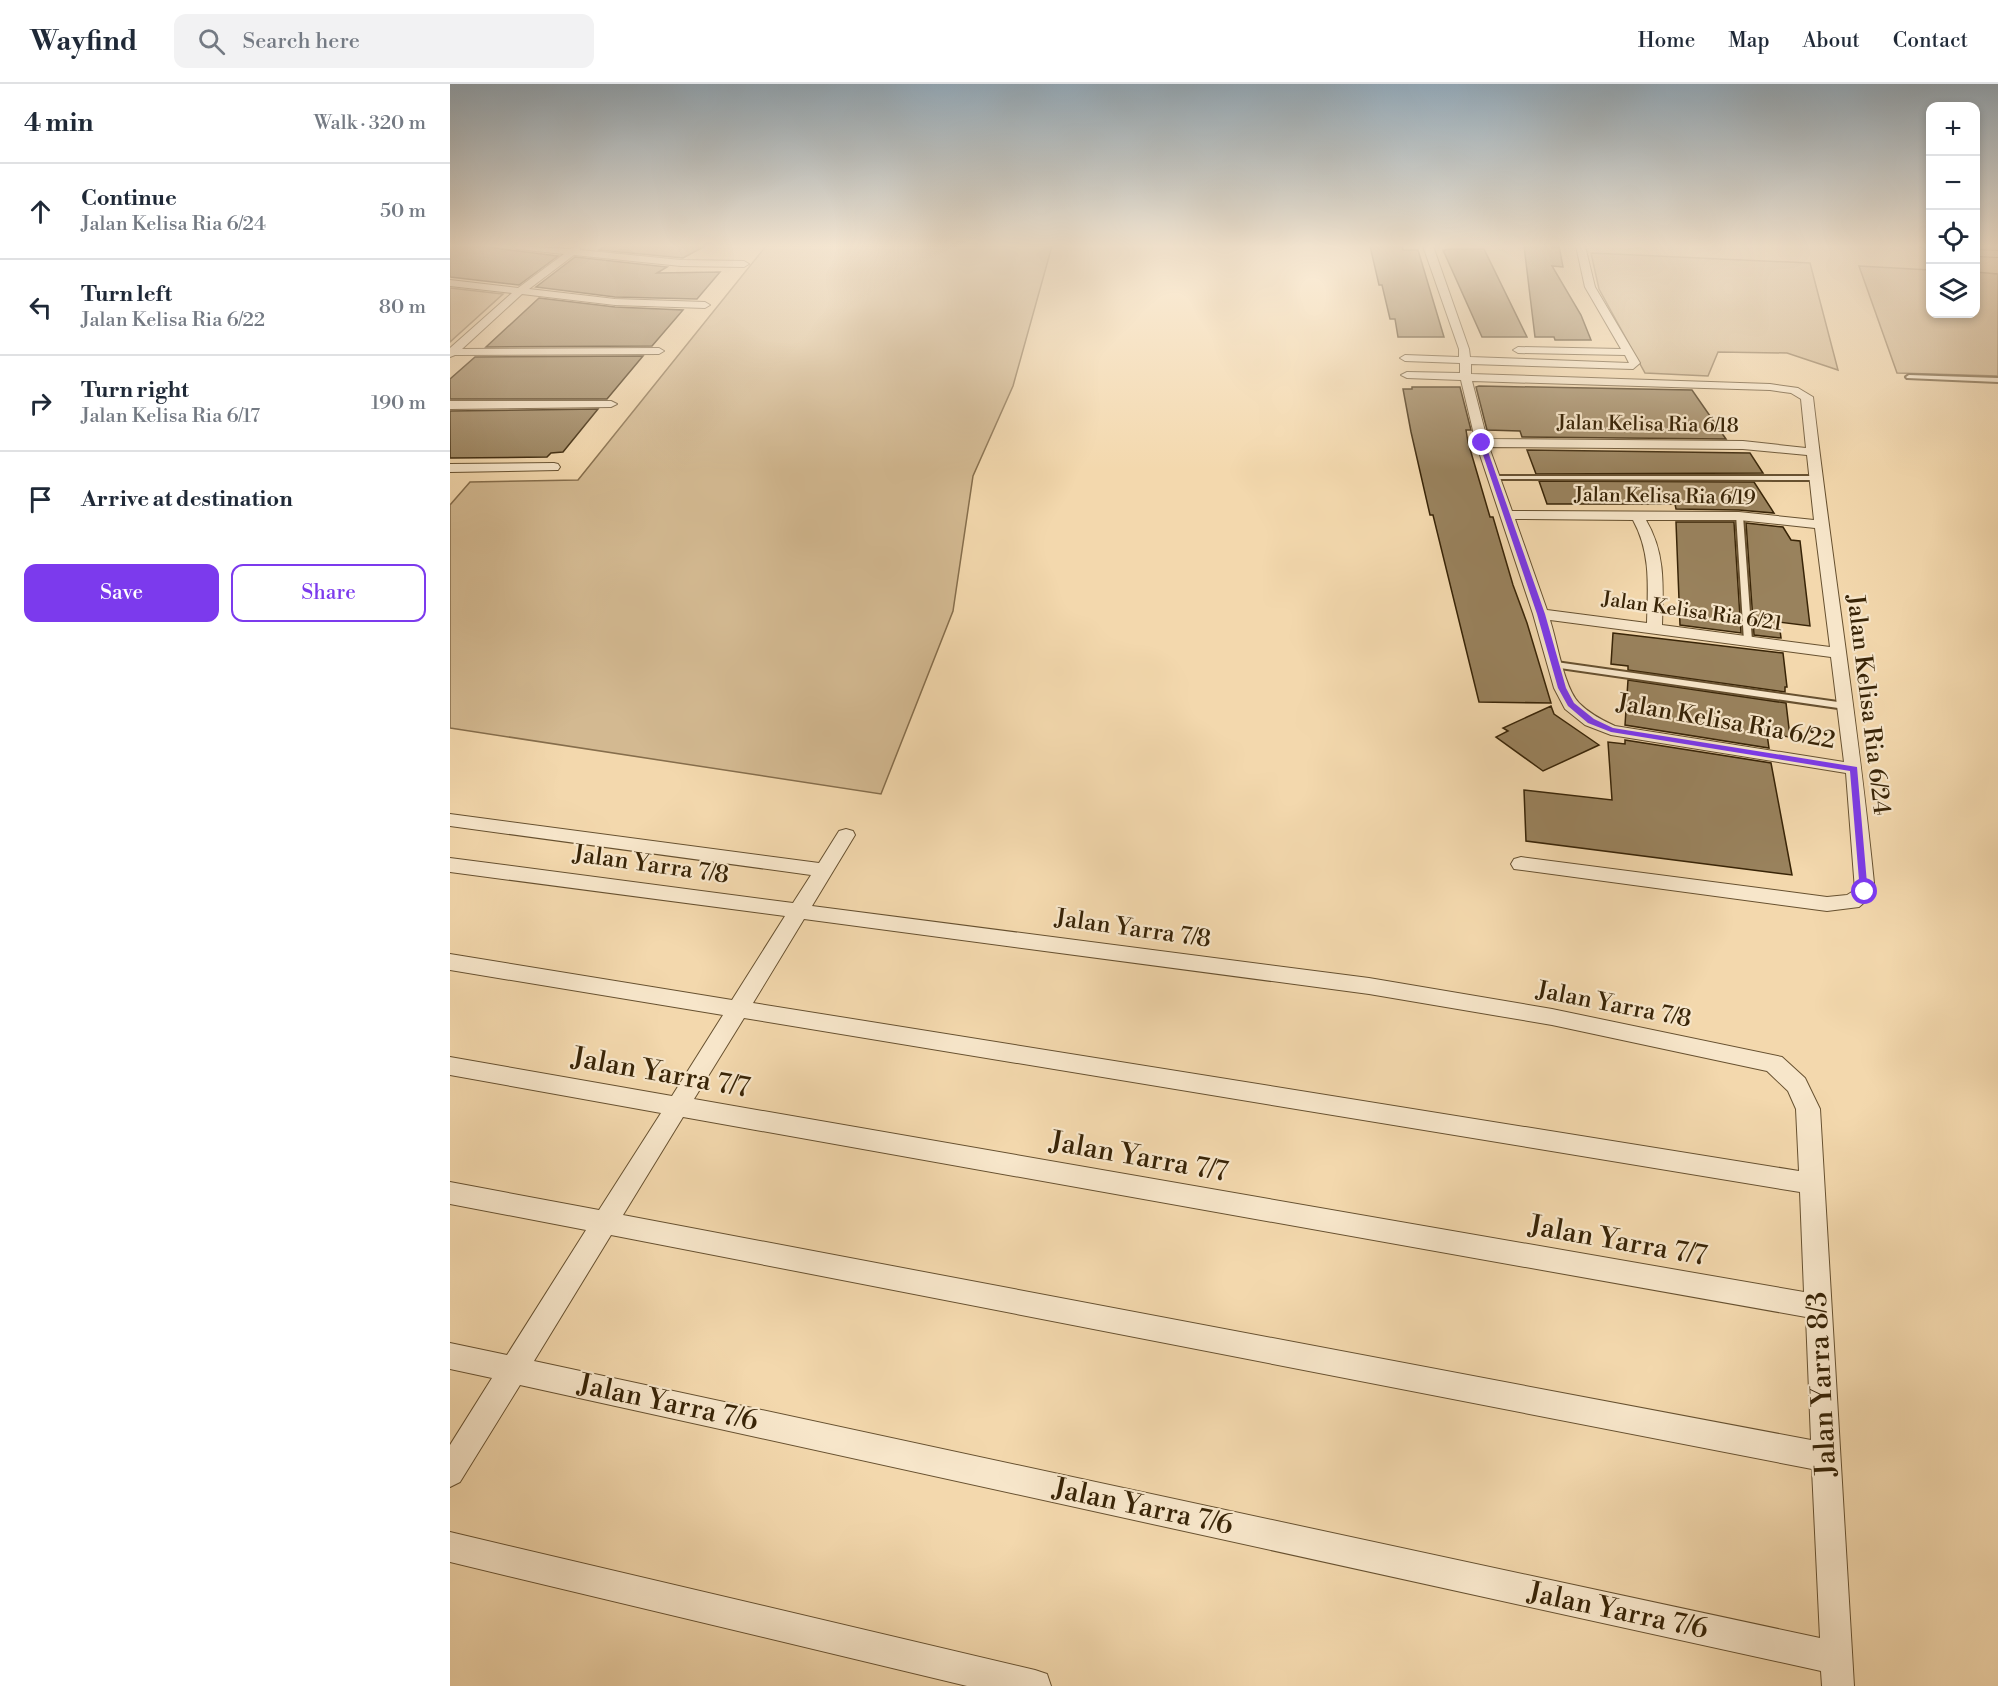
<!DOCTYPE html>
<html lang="en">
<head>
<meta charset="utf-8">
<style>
	body { margin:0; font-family:"Libre Bodoni",serif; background:#f2f2f3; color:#1f2937 }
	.controls { position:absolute; right:18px; top:18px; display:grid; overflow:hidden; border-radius:12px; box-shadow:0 3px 9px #0003 }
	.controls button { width:54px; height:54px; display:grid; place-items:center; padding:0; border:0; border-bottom:2px solid #e0e1e3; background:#fff; color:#1f2937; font:30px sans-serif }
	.stop { position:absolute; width:18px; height:18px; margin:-14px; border:4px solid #7c3aed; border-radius:50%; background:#fff }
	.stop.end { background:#7c3aed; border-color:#fff; box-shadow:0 2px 6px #0008 }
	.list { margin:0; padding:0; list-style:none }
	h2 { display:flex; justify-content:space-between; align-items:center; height:78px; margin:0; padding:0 24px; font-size:26px }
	h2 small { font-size:20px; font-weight:400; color:#747a83 }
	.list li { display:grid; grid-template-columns:39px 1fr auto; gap:18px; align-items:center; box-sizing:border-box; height:96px; padding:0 24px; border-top:2px solid #e0e1e3 }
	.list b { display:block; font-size:22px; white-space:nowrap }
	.list p { margin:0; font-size:20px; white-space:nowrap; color:#747a83 }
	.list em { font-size:20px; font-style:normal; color:#747a83 }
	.actions { display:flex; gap:12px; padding:18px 24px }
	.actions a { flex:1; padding:14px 0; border:2px solid #7c3aed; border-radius:12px; text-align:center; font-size:21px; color:#7c3aed }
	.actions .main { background:#7c3aed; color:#fff }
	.icon { flex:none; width:33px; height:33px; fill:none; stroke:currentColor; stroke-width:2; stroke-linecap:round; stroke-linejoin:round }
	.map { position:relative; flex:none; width:1548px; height:1602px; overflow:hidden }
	header { display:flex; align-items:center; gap:36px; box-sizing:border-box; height:84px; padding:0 30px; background:#fff; border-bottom:2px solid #e0e1e3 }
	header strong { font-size:28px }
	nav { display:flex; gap:33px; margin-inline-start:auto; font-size:21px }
	.search { width:420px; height:54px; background:#f2f2f3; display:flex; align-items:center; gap:15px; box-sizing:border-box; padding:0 21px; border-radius:12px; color:#747a83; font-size:22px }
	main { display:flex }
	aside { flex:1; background:#fff }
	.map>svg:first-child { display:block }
</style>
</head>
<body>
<header>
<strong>Wayfind</strong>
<div class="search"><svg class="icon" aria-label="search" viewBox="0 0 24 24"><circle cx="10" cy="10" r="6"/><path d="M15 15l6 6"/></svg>Search here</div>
<nav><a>Home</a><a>Map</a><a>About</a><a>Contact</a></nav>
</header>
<main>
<aside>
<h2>4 min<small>Walk · 320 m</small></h2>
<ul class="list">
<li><svg class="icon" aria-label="ahead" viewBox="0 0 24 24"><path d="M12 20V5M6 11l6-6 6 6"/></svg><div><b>Continue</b><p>Jalan Kelisa Ria 6/24</p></div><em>50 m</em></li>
<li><svg class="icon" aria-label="left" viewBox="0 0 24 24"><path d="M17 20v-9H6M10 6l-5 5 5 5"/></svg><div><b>Turn left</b><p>Jalan Kelisa Ria 6/22</p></div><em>80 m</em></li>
<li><svg class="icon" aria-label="right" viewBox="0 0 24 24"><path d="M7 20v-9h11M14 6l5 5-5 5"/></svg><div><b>Turn right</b><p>Jalan Kelisa Ria 6/17</p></div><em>190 m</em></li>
<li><svg class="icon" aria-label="arrive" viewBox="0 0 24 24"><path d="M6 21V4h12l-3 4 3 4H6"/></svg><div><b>Arrive at destination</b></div></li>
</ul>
<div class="actions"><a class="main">Save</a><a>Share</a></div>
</aside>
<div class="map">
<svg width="1548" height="1602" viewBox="0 0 1548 1602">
	<rect width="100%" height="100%" fill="#f3d8ad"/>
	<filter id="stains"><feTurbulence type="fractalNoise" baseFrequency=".00333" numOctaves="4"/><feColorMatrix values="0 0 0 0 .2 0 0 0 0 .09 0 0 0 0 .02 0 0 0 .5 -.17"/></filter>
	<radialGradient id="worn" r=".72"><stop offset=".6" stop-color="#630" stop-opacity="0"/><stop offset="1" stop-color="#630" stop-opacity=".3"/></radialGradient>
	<!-- green -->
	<path fill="#d3b991" stroke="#866e4c" stroke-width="1.5" d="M316,162H602L563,302L523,392L503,527L431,710L0,644V421L20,398L128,396Z
		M1141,169L1360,179L1388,286L1337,269L1268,268L1258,292L1195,289L1149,205Z
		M1409,182L1480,186V230H1526V188L1548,190V292L1447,289Z
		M0,204L53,210L0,258Z"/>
	<!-- building -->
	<path fill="#99825d" stroke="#382407" stroke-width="1.5" d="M0,162H27L108,172L69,201L0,193Z
		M156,162H255L233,174L149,166Z
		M920,162H952L953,166H968L994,253H948L945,235H940L932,201H929Z
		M1074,162H1109L1113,183L1102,182L1131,231L1141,256H1105L1104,253H1085Z
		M1000,165H1034L1077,253H1032L993,166Z
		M125,173L217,183L207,189L270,188L247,215L165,213L86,203Z
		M89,214L165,223L233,226L202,262L36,263Z
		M193,272L157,315H0V295L25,273Z
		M1029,302L1242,306L1276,355L1072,353L1070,347L1037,346L1026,303Z
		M962,303H1010L1021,346H1016L1018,358L1040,433H1043L1063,501L1077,539L1101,619L1029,618L983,431H980L961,348L953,305H962Z
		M148,325L113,368L101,369L97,373L0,374V327Z
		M1077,366L1300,369L1313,389L1086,390Z
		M1089,397L1304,398L1324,429L1289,426L1226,425L1225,420H1097Z
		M1226,438H1284L1291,549L1230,541Z
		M1296,439L1333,443L1341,456L1350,457L1360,542L1329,538L1331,554L1304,551Z
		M1163,549L1333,569L1337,603H1335V608L1178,586V582L1161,580Z
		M1178,596L1336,619L1340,653L1317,650L1319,664L1175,641Z
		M1101,622L1104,630L1149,661L1093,687L1046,653L1058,647L1053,644Z
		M1175,656L1321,679L1342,791L1076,757L1074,706L1162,716L1158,658L1175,660Z"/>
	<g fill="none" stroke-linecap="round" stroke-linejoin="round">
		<!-- lane casing -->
		<g stroke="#675130" stroke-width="4">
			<path id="lane" d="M1459,291L1548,294V298L1457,294L1456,293Z
				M1044,392H1366L1369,394L1366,396L1042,395V393Z
				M1286,430L1293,432L1302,557L1298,560L1294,557Z
				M1106,578L1395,619L1399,622L1395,625L1103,583V579Z"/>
		</g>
		<!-- street casing -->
		<g stroke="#675130" stroke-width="2">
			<path id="street" d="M63,162L120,165L129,162L130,166L231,176L294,177L299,180L294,183L231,182L124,171L79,205L165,215L255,218L260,221L255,224L165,221L72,210L12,265L209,264L214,267L209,270L5,271L0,273V264L62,209L0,202V196L68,204L114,170L67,165Z
				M973,162H983L1019,265L1020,273L1179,279L1175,271L1068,269L1063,266L1068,263L1171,265L1135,203L1126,162H1135L1145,203L1190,279L1183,285L1021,280V290L1320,300L1348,304L1363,313C1382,479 1409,643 1425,809L1409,823L1377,827L1064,785L1061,780L1064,775L1071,773L1377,813L1397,811L1405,806L1396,689L1161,651L1135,641L1115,625L1104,604L1083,530L1026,359L1011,296L957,294L951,291L957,288L1010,289V279L955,277L950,274L955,271L1009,273V265ZM1022,297L1320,306L1341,309L1351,315L1356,364L1293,357L1037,355ZM1039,363L1293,365L1357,371L1364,436L1289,428L1062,427ZM1065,435L1183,436C1201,469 1198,502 1197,539L1097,526ZM1196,436H1289L1365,444L1380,563L1212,541C1213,503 1216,470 1196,436ZM1100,536L1381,573L1394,678L1165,642C1152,636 1140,630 1129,619C1114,604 1107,557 1100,536Z
				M1469,162H1480V167Z
				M1526,166L1548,167V173L1526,172Z
				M0,317H161L167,320L161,323L0,325Z
				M104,379L108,380L110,383L108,386L0,388V380Z
				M0,730L369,779L389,747L396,745L403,747L405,751L362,822L919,894L1102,925L1332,973L1355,994L1370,1025L1404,1602H1372L1371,1587L70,1301L10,1398L0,1403V1361L42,1294L0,1285V1259L57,1271L136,1146L0,1120V1098L149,1126L211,1029L0,991V973L222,1012L273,931L0,886V870L282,916L335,832L0,788V774L343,819L361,791L0,742ZM354,835L919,910L1102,941L1317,987L1338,1007L1346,1025L1349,1087L303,919ZM294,934L1350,1108L1354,1208L244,1015ZM233,1033L1356,1233L1361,1356L173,1131ZM161,1151L1362,1385L1370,1554L84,1277Z
				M0,1448L585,1586L597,1590L601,1602H517L0,1478Z"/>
		</g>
		<!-- lane -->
		<use href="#lane" fill="#f7e6ca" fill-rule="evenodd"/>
		<!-- street -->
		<use href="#street" fill="#f7e6ca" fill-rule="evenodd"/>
	</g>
	<!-- sky -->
	<linearGradient id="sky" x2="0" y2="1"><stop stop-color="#93aaba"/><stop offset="0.42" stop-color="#faedda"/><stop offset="1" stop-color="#faedda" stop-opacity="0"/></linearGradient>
	<rect width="1548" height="386" fill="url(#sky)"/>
	<!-- route -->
	<path fill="#7c3aed" d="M1032,357L1035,359L1095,530L1116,604L1124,619L1144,635L1163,644L1407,683L1418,811L1415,812L1410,808L1400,687L1161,648L1138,639L1118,622L1108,604L1087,530L1029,359Z"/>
	<g text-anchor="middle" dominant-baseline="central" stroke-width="4.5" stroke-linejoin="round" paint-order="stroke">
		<!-- far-street labels -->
		<g font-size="20" fill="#382407" stroke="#f7e6ca">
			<text transform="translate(1198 341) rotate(1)">Jalan Kelisa Ria 6/18</text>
			<text transform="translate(1215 413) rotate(1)">Jalan Kelisa Ria 6/19</text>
			<text transform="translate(1242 528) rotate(8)">Jalan Kelisa Ria 6/21</text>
		</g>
		<!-- street labels -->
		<g font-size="24" fill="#382407" stroke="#f7e6ca">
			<text transform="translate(1418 621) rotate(83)">Jalan Kelisa Ria 6/24</text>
			<text transform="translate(1276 638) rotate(10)">Jalan Kelisa Ria 6/22</text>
			<text transform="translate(201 781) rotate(8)">Jalan Yarra 7/8</text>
			<text transform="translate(683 845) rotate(8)">Jalan Yarra 7/8</text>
			<text transform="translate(1164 921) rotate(11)">Jalan Yarra 7/8</text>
		</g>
		<!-- near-street labels -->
		<g font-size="28" fill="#382407" stroke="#f7e6ca">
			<text transform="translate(211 989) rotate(10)">Jalan Yarra 7/7</text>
			<text transform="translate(689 1073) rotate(10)">Jalan Yarra 7/7</text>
			<text transform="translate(1168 1157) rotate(10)">Jalan Yarra 7/7</text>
			<text transform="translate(1372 1300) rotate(-93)">Jalan Yarra 8/3</text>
			<text transform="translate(218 1319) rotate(12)">Jalan Yarra 7/6</text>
			<text transform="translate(693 1423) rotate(12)">Jalan Yarra 7/6</text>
			<text transform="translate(1168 1527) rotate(12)">Jalan Yarra 7/6</text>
		</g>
	</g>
	<rect width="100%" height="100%" filter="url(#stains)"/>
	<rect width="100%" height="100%" fill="url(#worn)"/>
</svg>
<div class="controls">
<button>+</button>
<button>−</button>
<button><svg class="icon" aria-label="locate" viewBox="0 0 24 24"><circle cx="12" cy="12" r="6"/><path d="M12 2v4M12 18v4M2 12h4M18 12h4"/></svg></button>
<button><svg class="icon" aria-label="layers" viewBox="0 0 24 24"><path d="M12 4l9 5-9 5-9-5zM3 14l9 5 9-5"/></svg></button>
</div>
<div class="stop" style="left:1415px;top:808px"></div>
<div class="stop end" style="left:1032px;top:359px"></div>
</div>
</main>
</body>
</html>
